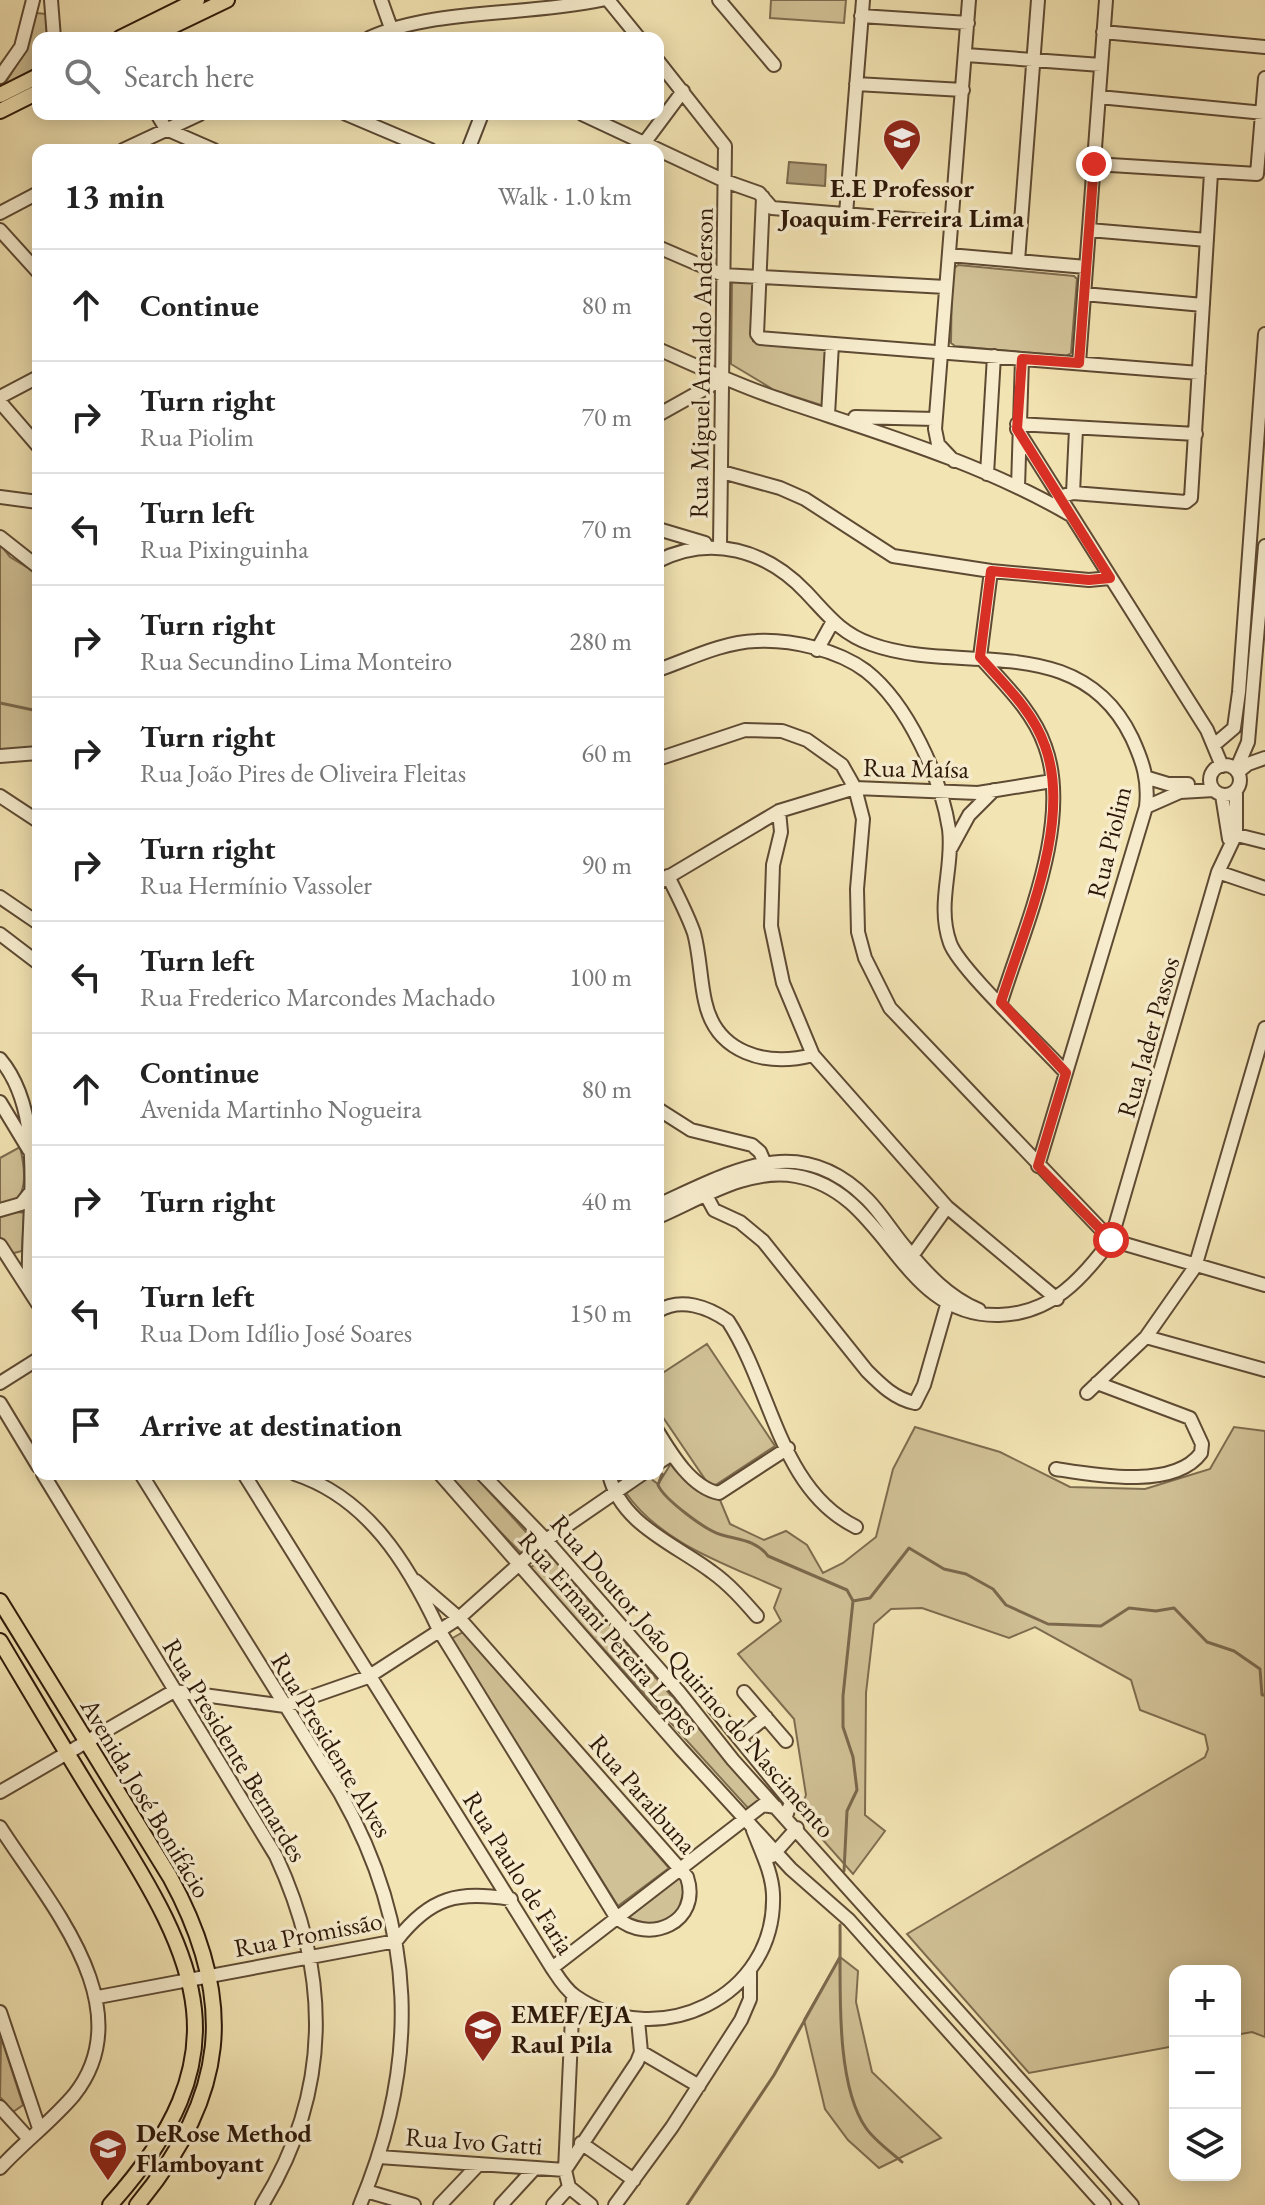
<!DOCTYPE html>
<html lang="en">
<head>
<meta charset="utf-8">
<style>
	body { margin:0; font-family:"EB Garamond",serif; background:#f2f2f2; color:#222 }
	.controls { position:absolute; right:24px; bottom:24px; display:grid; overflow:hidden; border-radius:16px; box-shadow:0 4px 20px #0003 }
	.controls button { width:72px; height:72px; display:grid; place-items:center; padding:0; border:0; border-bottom:2px solid #e0e0e0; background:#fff; color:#222; font:40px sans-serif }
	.stop { position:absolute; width:24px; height:24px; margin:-18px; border:6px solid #d93025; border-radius:50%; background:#fff }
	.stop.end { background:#d93025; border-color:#fff; box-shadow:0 2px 8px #0008 }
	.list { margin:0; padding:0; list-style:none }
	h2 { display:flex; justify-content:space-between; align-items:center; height:104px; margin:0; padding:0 32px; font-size:34px }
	h2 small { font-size:26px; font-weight:400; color:#767676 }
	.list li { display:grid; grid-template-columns:52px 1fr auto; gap:24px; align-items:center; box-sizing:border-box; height:112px; padding:0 32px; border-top:2px solid #e0e0e0 }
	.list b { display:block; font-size:30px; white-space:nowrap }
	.list p { margin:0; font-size:26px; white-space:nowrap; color:#767676 }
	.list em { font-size:26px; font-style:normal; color:#767676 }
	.icon { flex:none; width:44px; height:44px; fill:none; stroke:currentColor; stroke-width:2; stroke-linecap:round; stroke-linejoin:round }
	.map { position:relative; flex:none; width:1265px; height:2205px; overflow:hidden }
	.search { position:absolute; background:#fff; box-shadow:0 4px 20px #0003; left:32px; top:32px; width:632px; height:88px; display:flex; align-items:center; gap:20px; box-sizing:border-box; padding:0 28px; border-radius:16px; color:#767676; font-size:30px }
	.panel { position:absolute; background:#fff; box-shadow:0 4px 20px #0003; left:32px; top:144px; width:632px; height:1336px; border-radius:16px }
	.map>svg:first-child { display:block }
</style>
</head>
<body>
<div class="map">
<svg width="1265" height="2205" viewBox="0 0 1265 2205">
	<rect width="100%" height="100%" fill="#f3e4b3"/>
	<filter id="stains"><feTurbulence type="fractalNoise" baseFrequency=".0025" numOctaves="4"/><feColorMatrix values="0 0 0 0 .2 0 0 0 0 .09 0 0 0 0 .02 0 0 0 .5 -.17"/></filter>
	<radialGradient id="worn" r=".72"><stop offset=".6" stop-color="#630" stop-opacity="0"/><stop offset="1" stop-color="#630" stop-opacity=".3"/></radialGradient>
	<!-- green -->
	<path fill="#d1c196" stroke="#7e6c4f" stroke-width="2" d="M771,0H846L844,23L770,18Z
		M36,13L46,14L47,38H38V67L4,85L21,58Z
		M958,265L1074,276L1077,279L1071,353L1066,356L955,346L951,343L952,270Z
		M755,278L753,341L827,346L824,406L774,390L731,364L732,279Z
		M0,544L10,557L38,574V748L0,752Z
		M20,1147C25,1168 31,1205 0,1205V1158Z
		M19,1212L24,1213L22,1251L10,1254L0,1238V1214Z
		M707,1344L775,1446L711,1488L658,1410V1376Z
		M915,1427L1000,1452L1070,1487L1145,1489L1210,1469L1234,1427L1265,1431V2037L1252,2032L1235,2035V1971H1175V2046L1029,2073L907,1934L1205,1757L1208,1749L1205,1735L1140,1710L1131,1680L1035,1627L1009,1638L922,1608L891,1609L874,1624L866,1693L865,1815L885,1831L853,1874L799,1813L806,1795L794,1719L738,1654L781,1621L774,1608L781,1589C726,1564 662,1544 626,1493L647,1476L658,1484L672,1462L707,1495L720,1500L730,1524L764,1540L786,1531L807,1545L823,1573L843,1563L876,1537L893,1469Z
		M444,1474H473L535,1542L522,1554Z
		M549,1554L760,1799L748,1808L530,1568Z
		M463,1632L669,1868L618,1906L451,1639Z
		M680,1876L684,1890L677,1915L653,1926L627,1917Z
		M840,1957L858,1971L856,2002L872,2072L941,2138L879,2168L848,2140L825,2109L804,2020Z
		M1,2037L23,2105L13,2112L0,2097Z"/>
	<!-- water -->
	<path fill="#af9e79" stroke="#7b684c" stroke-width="2" d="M789,162L826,165L825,186L787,183Z"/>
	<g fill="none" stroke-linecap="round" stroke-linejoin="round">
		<!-- stream -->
		<path stroke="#7b684c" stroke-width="3" d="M0,703L38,711
			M662,1474L658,1485C664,1499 706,1531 722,1535C740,1540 756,1540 768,1556L847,1590L853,1601L870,1598L909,1548L944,1569L966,1574L993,1589L1006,1605L1048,1624L1101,1626L1129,1608L1156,1611L1174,1608L1207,1642L1234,1651L1260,1669L1262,1695H1265
			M844,1871L847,1811L857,1790L853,1757L843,1727V1696L853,1601
			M840,1925C841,1980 834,2082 866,2128C875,2141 891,2152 902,2162
			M687,2205L774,2075L840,1957"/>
		<!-- minor casing -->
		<g stroke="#5e4a33" stroke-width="16">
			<path id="minor" d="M51,0L54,38
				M381,0L391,28L404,38
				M608,0L639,38
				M719,0L774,65
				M861,16L968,23
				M1103,32L1265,47
				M369,38C434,8 528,16 601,0
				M966,55L1101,65
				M658,61L725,146L720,546
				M0,77L21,47L33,0
				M856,84L963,90
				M1099,97L1264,113
				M157,114L166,129L214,150
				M346,114L431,150
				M582,114L725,181L759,193L772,208L952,223
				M645,142L683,91
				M123,150L200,114
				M468,150L482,114
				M1094,164L1257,174L1265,78
				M763,197L757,334L760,338L1199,373
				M0,213L38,193
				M846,214L863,0
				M0,230L38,272
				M1089,230L1207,240
				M658,247L723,275L946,287
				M949,255L1086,267
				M1018,261L1038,0
				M1084,294L1203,305
				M658,349C697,366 735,384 776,398C875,432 977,461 1069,514
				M1079,363L1106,0
				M0,397L38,377
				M0,402L38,446
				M658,415L724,378
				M828,415L832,344
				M855,417L935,419
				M1017,424L1196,434
				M1017,429L1207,730L1222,766
				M954,461L938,444L935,429L969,0
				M722,472L780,488L805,499L893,556L991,571L1089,580L1110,578
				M987,474L994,356
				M1018,487L1022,359
				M1073,493L1076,429
				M0,497L38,502
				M1059,497L1073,493L1186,502L1191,498L1211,173
				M658,529L705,543
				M0,537L38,567
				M658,561C711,534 766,550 806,592C827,614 840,633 871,644C958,676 1079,628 1132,738C1143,762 1149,780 1146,807L1038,1166
				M991,571L980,657C1004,684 1033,711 1045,746C1073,822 1024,928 1001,1002
				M817,650L832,623
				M658,670C689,659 723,642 756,641C791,639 838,650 866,671C908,704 941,778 949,829C954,868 936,903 950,943C959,969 1043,1047 1066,1073
				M1214,745L1234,728L1239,692L1265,334
				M0,756L38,753
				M658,759L745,730L782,731L807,740L842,765L855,788L863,819L857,889L858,932L865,958L890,1008L1111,1240L1265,1285
				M1210 780a15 15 0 1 1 30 0a15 15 0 1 1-30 0Z
				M1236,770L1248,742L1265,546
				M1238,772L1248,764L1265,758
				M1148,778L1168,784H1188
				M1222,795L1229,839
				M0,796L38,821
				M1146,807L1180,792L1214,790
				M779,811L781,832L773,865L771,926L783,983L813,1055L947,1207L1057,1299
				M1229,833L1265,842
				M951,848L969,815L994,790
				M1218,872L1265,888
				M668,876C677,895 687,913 694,933C700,955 700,979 705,1001C716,1054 767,1067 813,1055
				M658,883L779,811L855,788L978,793L1052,781
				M0,897L38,923
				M0,934L38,963
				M0,1059C48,1116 26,1216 29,1287
				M0,1102L29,1150
				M658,1109L691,1130L752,1145L760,1152L766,1166
				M701,1186L714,1210L740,1222L763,1241L867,1371C881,1385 895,1399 915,1403L924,1385L947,1305
				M658,1205C731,1172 799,1130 867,1199C881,1213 892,1232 905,1247C926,1273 948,1297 979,1310
				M0,1210L21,1204L29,1194
				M658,1217C700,1199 749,1167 796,1176C889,1192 898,1317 999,1315C1051,1314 1082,1279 1111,1240L1218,872L1236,834V791
				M0,1245L38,1304
				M909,1260L947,1207
				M658,1311C681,1297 708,1307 728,1321C772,1388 779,1489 856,1527
				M1146,1337L1265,1370
				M0,1383L38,1359
				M1087,1393L1146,1337L1195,1267L1265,1028
				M0,1403L38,1466
				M658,1432C672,1455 692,1488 719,1493L788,1448
				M658,1463L672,1454
				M1056,1469C1094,1475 1174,1490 1201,1453L1202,1444L1190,1418L1097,1383
				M43,1474L276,1856C331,1975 332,2091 262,2205
				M141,1474L340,1793C417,1929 420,2062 360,2205
				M244,1474L552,1968C558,1977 565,1989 575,1996C657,2053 777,1998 773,1894C772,1872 761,1851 753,1830
				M295,1474C368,1498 408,1564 439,1630L616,1917C649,1946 702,1922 687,1877L459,1618L416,1581
				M440,1474L681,1749L791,1869L849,1920L1104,2205
				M482,1474L546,1540L679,1692L733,1760L1132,2205
				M609,1474C620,1524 675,1544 712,1572C729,1584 743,1600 757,1616
				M744,1692L786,1741
				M714,1708L791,1802L786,1816
				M740,1738L766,1717
				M0,1792L174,1691L285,1706L368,1677L459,1618L546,1540L642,1474
				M0,1827C47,1901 144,2007 74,2095C52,2121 23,2143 0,2168
				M772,1856L797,1828
				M552,1968L763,1805L776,1807
				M573,1995L565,2170L569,2187L591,2205
				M98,1997L396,1941C431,1896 458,1891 511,1899
				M0,2012L39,2128
				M641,2052L699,2086
				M0,2107L29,2139
				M581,2143L634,2180
				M379,2157L565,2170
				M567,2167L637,2062L641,2052L638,2020
				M366,2191L414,2205
				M440,2205L479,2164
				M501,2205L535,2168
				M553,2205L569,2187
				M615,2205L672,2127L741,2020L750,1999V1970"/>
		</g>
		<!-- major casing -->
		<g stroke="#2c1708" stroke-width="18">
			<path id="major" d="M120,38L197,0
				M148,38L227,0
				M0,95L38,76
				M0,111L38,92
				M0,1601L170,1877C238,2001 227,2097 137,2205
				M0,1641C34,1698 68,1756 104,1813C201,1965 245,2055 110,2205"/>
		</g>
		<!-- minor -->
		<use href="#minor" stroke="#f7edce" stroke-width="12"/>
		<!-- major -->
		<use href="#major" stroke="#f3e4b3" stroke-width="14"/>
	</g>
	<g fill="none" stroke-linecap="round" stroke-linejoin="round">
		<!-- route -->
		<path stroke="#d93025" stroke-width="10" d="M1094,164L1079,363L1022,359L1017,429L1110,578L1089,580L991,571L980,657C1004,684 1033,711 1045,746C1073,822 1024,928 1001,1002L1066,1073L1038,1166L1111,1240"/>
	</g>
	<!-- icons -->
	<defs>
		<g id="school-pin" transform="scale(2)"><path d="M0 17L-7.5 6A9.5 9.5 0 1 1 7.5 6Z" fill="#8f2418" stroke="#f7edce"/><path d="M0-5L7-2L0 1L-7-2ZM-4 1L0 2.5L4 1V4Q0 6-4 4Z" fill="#fff"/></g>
		<g id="university-pin" transform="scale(2)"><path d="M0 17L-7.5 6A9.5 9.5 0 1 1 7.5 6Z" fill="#8f2418" stroke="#f7edce"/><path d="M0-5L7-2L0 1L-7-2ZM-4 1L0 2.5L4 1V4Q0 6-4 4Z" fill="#fff"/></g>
	</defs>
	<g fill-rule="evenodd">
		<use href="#school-pin" x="902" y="138"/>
		<use href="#school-pin" x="483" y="2029"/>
		<use href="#university-pin" x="108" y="2148"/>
	</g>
	<g text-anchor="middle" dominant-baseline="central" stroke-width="7" stroke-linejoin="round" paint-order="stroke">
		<!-- poi labels -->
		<g font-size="26" font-weight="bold" fill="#2c1708" stroke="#f7edce" text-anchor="start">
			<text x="902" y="188" text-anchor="middle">E.E Professor<tspan x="902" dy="30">Joaquim Ferreira Lima</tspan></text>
			<text x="511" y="2014">EMEF/EJA<tspan x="511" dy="30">Raul Pila</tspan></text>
			<text x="136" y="2133">DeRose Method<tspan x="136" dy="30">Flamboyant</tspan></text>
		</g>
		<!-- street labels -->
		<g font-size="26" fill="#2c1708" stroke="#f7edce">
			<text transform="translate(701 363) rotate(-89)">Rua Miguel Arnaldo Anderson</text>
			<text transform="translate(916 768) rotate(1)">Rua Maísa</text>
			<text transform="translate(1109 842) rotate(-76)">Rua Piolim</text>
			<text transform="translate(1148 1037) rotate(-74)">Rua Jader Passos</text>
			<text transform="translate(609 1633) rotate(49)">Rua Ermani Pereira Lopes</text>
			<text transform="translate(693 1676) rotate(49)">Rua Doutor João Quirino do Nascimento</text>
			<text transform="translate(332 1745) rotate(59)">Rua Presidente Alves</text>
			<text transform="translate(235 1750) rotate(59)">Rua Presidente Bernardes</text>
			<text transform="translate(643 1794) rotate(49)">Rua Paraibuna</text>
			<text transform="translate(146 1798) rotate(59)">Avenida José Bonifácio</text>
			<text transform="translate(519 1873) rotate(58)">Rua Paulo de Faria</text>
			<text transform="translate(308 1934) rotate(-11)">Rua Promissão</text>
			<text transform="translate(474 2141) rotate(4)">Rua Ivo Gatti</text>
		</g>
	</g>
	<rect width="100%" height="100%" filter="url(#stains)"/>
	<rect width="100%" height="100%" fill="url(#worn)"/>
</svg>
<div class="controls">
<button>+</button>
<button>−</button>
<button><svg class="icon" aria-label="layers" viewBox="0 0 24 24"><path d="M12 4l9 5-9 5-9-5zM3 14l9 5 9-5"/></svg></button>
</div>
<div class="stop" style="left:1111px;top:1240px"></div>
<div class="stop end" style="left:1094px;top:164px"></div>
<div class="search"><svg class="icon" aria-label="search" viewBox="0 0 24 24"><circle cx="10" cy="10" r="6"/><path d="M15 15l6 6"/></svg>Search here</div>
<section class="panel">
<h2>13 min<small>Walk · 1.0 km</small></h2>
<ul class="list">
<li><svg class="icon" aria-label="ahead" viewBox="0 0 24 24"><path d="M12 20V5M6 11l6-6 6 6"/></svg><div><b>Continue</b></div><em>80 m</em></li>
<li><svg class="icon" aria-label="right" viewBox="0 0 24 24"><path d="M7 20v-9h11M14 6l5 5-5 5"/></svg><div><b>Turn right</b><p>Rua Piolim</p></div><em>70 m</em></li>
<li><svg class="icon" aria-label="left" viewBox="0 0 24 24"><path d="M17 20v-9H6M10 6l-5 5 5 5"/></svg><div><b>Turn left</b><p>Rua Pixinguinha</p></div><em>70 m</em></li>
<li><svg class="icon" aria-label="right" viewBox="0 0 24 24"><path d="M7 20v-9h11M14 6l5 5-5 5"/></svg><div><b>Turn right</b><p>Rua Secundino Lima Monteiro</p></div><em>280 m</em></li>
<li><svg class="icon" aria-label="right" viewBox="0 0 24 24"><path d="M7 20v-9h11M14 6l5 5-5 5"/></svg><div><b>Turn right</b><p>Rua João Pires de Oliveira Fleitas</p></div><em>60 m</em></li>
<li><svg class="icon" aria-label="right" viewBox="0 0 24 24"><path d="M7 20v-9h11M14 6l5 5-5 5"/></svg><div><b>Turn right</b><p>Rua Hermínio Vassoler</p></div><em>90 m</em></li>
<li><svg class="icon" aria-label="left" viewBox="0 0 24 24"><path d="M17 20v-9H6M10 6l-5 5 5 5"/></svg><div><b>Turn left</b><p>Rua Frederico Marcondes Machado</p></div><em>100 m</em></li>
<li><svg class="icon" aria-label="ahead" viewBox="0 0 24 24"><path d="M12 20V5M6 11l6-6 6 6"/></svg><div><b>Continue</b><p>Avenida Martinho Nogueira</p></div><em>80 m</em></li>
<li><svg class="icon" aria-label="right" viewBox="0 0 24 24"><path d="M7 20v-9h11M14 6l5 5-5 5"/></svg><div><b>Turn right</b></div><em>40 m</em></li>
<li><svg class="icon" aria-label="left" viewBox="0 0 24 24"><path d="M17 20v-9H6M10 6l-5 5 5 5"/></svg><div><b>Turn left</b><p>Rua Dom Idílio José Soares</p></div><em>150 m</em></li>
<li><svg class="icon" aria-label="arrive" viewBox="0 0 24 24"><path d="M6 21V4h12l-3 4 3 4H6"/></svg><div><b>Arrive at destination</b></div></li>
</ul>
</section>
</div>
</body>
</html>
